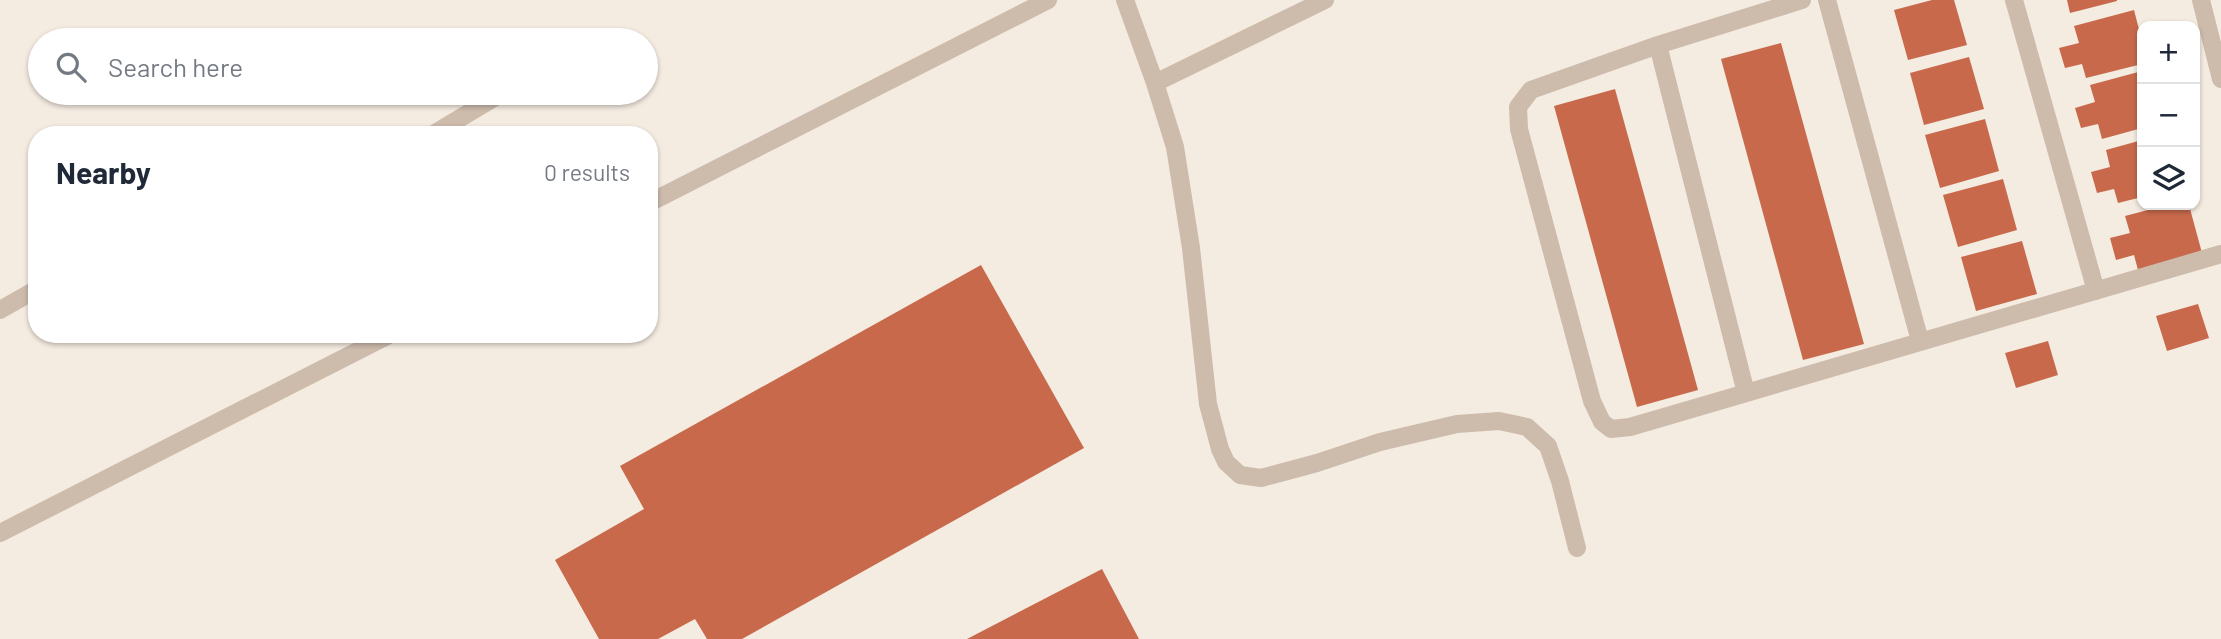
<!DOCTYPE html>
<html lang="en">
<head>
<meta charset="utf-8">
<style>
	body { margin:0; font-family:Barlow,sans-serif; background:#f6f6f7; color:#1f2937 }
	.controls { position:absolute; right:21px; top:21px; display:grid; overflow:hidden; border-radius:14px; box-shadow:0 2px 5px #0004 }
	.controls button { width:63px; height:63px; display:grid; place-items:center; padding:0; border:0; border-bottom:2px solid #e0e1e3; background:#fff; color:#1f2937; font:35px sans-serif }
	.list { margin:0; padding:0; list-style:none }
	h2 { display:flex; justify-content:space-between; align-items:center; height:91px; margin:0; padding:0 28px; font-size:30px }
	h2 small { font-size:23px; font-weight:400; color:#747a83 }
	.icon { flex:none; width:38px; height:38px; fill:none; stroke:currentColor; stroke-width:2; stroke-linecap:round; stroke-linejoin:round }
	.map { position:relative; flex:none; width:2221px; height:639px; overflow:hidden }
	.search { position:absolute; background:#fff; box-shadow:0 2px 5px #0004; left:28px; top:28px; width:630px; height:77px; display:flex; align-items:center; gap:18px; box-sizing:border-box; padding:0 24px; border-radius:38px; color:#747a83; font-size:26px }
	.panel { position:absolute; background:#fff; box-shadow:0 2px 5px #0004; left:28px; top:126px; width:630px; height:217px; border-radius:28px }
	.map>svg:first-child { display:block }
</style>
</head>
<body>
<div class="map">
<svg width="2221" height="639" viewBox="0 0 2221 639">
	<rect width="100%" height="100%" fill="#f4ebe1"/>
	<!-- building -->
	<path fill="#c8694b" d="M1932,0H1954L1967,45L1908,60L1894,10Z
		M2067,0H2117V1L2070,13Z
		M2134,10L2142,41V64L2086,78L2082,64L2065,68L2059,48L2079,43L2074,26Z
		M1781,43L1864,344L1803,360L1721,59Z
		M1969,57L1984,109L1924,125L1910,73Z
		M2142,71V128L2102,139L2098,124L2081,128L2075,108L2095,102L2090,85Z
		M1615,89L1698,390L1637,407L1554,106Z
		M1985,119L1999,171L1940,188L1925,135Z
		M2142,140V197L2118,203L2114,189L2097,193L2091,172L2110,167L2106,150Z
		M2003,179L2017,230L1958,247L1943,195Z
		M2167,205H2189L2202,253L2138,270L2134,255L2116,260L2110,238L2130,233L2125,216Z
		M2022,241L2037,294L1976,311L1961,257Z
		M981,265L1084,448L742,639H707L695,619L658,639H599L555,560L644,509L620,466Z
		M2198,304L2209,338L2167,351L2156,316Z
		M2048,341L2058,375L2016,388L2005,353Z
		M1102,569L1139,639H967Z"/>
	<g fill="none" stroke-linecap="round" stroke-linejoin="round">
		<!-- minor -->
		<path stroke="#cdbbac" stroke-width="18" d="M1125,0L1155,83L1175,147L1191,248L1208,404L1220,449L1226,462L1240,475L1261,478L1317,463L1380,442L1457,424L1499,421L1527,427L1548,446L1560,481L1577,548
			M1802,0L1658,45L1531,90L1518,107L1519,129L1592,401L1602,422L1611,429L1630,427C1827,370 2024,312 2221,254
			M1827,0L1920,341
			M2014,0L2096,291
			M2201,0L2221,79
			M1658,45L1746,393
			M1155,83L1325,0
			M432,135L502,93
			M649,203L1048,0
			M0,310L37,289
			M0,533L391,334"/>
	</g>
</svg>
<div class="controls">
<button>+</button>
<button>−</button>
<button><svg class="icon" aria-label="layers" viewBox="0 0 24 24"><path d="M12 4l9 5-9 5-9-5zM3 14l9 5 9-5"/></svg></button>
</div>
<div class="search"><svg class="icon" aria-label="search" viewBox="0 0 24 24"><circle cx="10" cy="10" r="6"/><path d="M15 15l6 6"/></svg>Search here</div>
<section class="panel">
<h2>Nearby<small>0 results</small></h2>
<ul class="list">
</ul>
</section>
</div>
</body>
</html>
